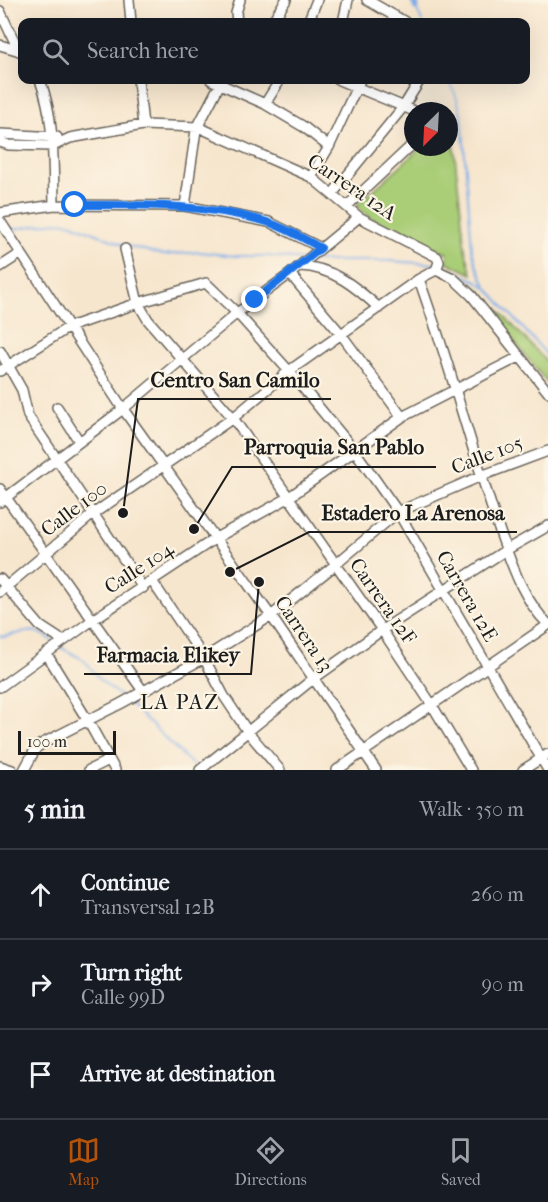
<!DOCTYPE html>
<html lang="en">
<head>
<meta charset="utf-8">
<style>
	body { margin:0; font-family:"IM FELL French Canon",serif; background:#20242c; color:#f1f3f6 }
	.compass { position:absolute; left:404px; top:102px; width:54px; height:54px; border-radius:50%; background:#171b24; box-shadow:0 6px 24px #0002; rotate:204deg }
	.scale { position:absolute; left:18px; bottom:15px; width:98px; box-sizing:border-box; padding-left:6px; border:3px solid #1c1c1c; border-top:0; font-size:16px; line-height:21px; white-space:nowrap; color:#1c1c1c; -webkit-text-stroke:4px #fcf5e5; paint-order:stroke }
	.stop { position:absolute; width:18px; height:18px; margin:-14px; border:4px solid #1a73e8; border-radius:50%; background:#fff }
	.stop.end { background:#1a73e8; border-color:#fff; box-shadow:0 2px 6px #0008 }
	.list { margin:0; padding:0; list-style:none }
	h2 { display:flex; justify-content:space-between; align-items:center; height:78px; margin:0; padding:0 24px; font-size:26px }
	h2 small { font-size:20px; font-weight:400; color:#9ea1a6 }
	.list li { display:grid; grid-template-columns:39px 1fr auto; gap:18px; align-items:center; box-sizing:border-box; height:90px; padding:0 24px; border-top:2px solid #363941 }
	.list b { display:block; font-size:22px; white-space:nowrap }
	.list p { margin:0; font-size:20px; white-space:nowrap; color:#9ea1a6 }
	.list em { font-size:20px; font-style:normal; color:#9ea1a6 }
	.icon { flex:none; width:33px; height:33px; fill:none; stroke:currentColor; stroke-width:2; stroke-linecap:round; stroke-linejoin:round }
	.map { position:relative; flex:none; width:548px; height:770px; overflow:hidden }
	.search { position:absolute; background:#171b24; box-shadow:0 6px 24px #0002; left:18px; right:18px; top:18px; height:66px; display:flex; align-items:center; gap:15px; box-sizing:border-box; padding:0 21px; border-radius:12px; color:#9ea1a6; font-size:22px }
	.sheet { height:348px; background:#171b24 }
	nav { display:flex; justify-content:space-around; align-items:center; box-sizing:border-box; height:84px; border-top:2px solid #363941; background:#171b24; font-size:16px; color:#9ea1a6 }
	nav a { display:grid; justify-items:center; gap:3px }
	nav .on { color:#b45309 }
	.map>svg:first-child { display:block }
</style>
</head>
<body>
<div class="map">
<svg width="548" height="770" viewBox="0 0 548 770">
	<rect width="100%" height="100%" fill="#fcf5e5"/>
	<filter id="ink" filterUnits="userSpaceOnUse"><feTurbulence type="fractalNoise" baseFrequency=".0167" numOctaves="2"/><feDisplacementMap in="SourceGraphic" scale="12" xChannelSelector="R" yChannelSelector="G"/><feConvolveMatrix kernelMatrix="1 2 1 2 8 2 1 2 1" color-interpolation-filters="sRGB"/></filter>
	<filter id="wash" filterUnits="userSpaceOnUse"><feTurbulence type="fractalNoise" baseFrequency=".008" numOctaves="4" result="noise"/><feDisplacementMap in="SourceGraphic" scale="24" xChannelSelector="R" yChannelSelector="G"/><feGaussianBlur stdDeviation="1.35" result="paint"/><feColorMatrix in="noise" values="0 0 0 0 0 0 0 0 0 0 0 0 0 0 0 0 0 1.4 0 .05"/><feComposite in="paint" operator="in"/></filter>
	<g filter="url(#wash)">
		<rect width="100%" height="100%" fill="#f7e6ce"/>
		<!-- green -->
		<path fill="#aace78" stroke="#63754a" stroke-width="1.5" d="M451,119L465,249L472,274L447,262L448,253C417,241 381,229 356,206L421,147H449V121Z
			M463,280L479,289L548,363V384L487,307L461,283Z"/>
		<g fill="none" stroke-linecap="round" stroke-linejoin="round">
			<!-- stream -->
			<path stroke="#7eaee9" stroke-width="2" d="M408,0L416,7L422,22
				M449,80L457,99L462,118L472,249L476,264L487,288L548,356
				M9,230L55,222L70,223L124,245L163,255L200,252L235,256H269L302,260
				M311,261H389L434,264
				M439,265L477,281L487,288
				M0,636L3,637C26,632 35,625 55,643
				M60,647L84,660L100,680L124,699
				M129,703L198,770"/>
			<!-- canal -->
			<path stroke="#7eaee9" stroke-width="7" d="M415,0L416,7"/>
		</g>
	</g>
	<g filter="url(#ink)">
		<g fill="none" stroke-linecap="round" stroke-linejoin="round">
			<!-- minor casing -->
			<g stroke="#69635a" stroke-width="12">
				<path id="minor" d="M129,0L131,22
					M367,0L405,22
					M0,11L19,51
					M237,22L236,13L240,0
					M272,22L286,0
					M308,22L317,0
					M343,22L348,0
					M0,45L20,51
					M40,80C55,119 53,163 54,205
					M138,80L143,125
					M211,80L265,104L304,127L329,147
					M339,80L414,111
					M265,104L280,80
					M0,134L57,137
					M0,142L9,145L53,146L70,138L143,125L198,127L311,177L359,217L437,257L439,262L436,270
					M311,177L329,147L360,80
					M333,193L404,106L420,80
					M185,206L196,130L222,80
					M347,206L413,144
					M0,213L54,205L185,206L269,222L321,248
					M0,221L123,409L271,616L376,770
					M125,249L138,303L148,320L233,418L382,630L432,705L471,770
					M300,266C332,267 356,287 379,308
					M0,267L20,254
					M436,270L453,278L472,296L548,392
					M290,274L341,334L402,417
					M419,279C432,317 445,354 456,392C470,439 484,486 500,532C512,565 523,600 548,624
					M0,351L22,390L28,416L143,588
					M0,371L69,327L138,303L206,283L237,313L289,371L355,451L398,512L548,770
					M57,407L79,441
					M0,489L143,691
					M0,502L123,409L237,313L290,274L359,217
					M0,579L40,626L63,641
					M152,581L204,658L224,696L248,732L280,770
					M0,592L93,514L233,418L289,371L419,279L436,270
					M46,653L88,721L115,770
					M0,687L94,619L216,538L288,498L402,417L519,357
					M0,766L12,770
					M24,770L36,748L43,743L120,704L204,658L271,616L335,565L398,512L481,476L548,451
					M89,770L109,760
					M200,770L313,679L382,630L506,550L548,526
					M337,770L548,625
					M523,770L548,754"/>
			</g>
			<!-- minor -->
			<use href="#minor" stroke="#fff" stroke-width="9"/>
		</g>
	</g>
	<g fill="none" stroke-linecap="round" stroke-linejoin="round" filter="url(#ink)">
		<!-- route -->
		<path stroke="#1a73e8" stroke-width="8" d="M75,205C140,205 204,203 267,222C286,228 304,239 321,248L255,300"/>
	</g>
	<g text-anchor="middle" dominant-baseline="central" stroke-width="4.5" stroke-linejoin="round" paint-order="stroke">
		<!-- street labels -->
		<g font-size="20" fill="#1c1c1c" stroke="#fcf5e5">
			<text transform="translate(352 187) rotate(34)">Carrera 12A</text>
			<text transform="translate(487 455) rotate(-21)">Calle 105</text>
			<text transform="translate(74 509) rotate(-37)">Calle 100</text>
			<text transform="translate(139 568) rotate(-33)">Calle 104</text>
			<text transform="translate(467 596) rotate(60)">Carrera 12E</text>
			<text transform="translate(383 601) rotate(55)">Carrera 12F</text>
			<text transform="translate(304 634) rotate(56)">Carrera 13</text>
		</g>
		<!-- neighbourhood labels -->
		<g font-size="21" letter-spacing="1.5" fill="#1c1c1c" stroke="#fcf5e5">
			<text x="180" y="702">LA PAZ</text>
		</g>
	</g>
	<!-- callouts -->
	<path fill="none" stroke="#1c1c1c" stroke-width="2" d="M123 513L138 399H331M194 529L232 467H436M230 572L309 532H517M259 582L251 674H84"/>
	<g fill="#1c1c1c" stroke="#fcf5e5" stroke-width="2">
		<circle cx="123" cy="513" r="6"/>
		<circle cx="194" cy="529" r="6"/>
		<circle cx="230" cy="572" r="6"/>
		<circle cx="259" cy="582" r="6"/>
	</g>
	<g font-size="21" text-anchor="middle" font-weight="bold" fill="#1c1c1c" stroke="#fcf5e5" stroke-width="4.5" stroke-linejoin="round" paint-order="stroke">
		<text x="235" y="387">Centro San Camilo</text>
		<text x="334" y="454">Parroquia San Pablo</text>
		<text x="413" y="520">Estadero La Arenosa</text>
		<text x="168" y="662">Farmacia Elikey</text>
	</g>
</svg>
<svg class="compass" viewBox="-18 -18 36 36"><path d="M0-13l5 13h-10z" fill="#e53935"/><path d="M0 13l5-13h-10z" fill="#9ea1a6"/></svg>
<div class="scale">100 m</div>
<div class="stop" style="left:75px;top:205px"></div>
<div class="stop end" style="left:255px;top:300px"></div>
<div class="search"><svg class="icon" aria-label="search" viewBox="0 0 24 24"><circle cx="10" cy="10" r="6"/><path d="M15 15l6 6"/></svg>Search here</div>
</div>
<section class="sheet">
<h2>5 min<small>Walk · 350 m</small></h2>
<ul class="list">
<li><svg class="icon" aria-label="ahead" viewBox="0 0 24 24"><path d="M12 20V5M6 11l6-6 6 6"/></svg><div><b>Continue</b><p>Transversal 12B</p></div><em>260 m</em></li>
<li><svg class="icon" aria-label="right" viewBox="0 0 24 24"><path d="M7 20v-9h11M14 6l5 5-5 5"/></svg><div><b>Turn right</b><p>Calle 99D</p></div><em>90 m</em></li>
<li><svg class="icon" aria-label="arrive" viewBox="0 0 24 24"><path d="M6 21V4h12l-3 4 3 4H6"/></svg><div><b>Arrive at destination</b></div></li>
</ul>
</section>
<nav>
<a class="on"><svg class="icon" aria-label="map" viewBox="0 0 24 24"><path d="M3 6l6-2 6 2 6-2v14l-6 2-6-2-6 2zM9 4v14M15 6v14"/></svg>Map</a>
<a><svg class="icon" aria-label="directions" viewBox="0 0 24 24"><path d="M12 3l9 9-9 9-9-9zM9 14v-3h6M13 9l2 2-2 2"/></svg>Directions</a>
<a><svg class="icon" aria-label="saved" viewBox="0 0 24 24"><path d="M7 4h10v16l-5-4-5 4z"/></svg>Saved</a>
</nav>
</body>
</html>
